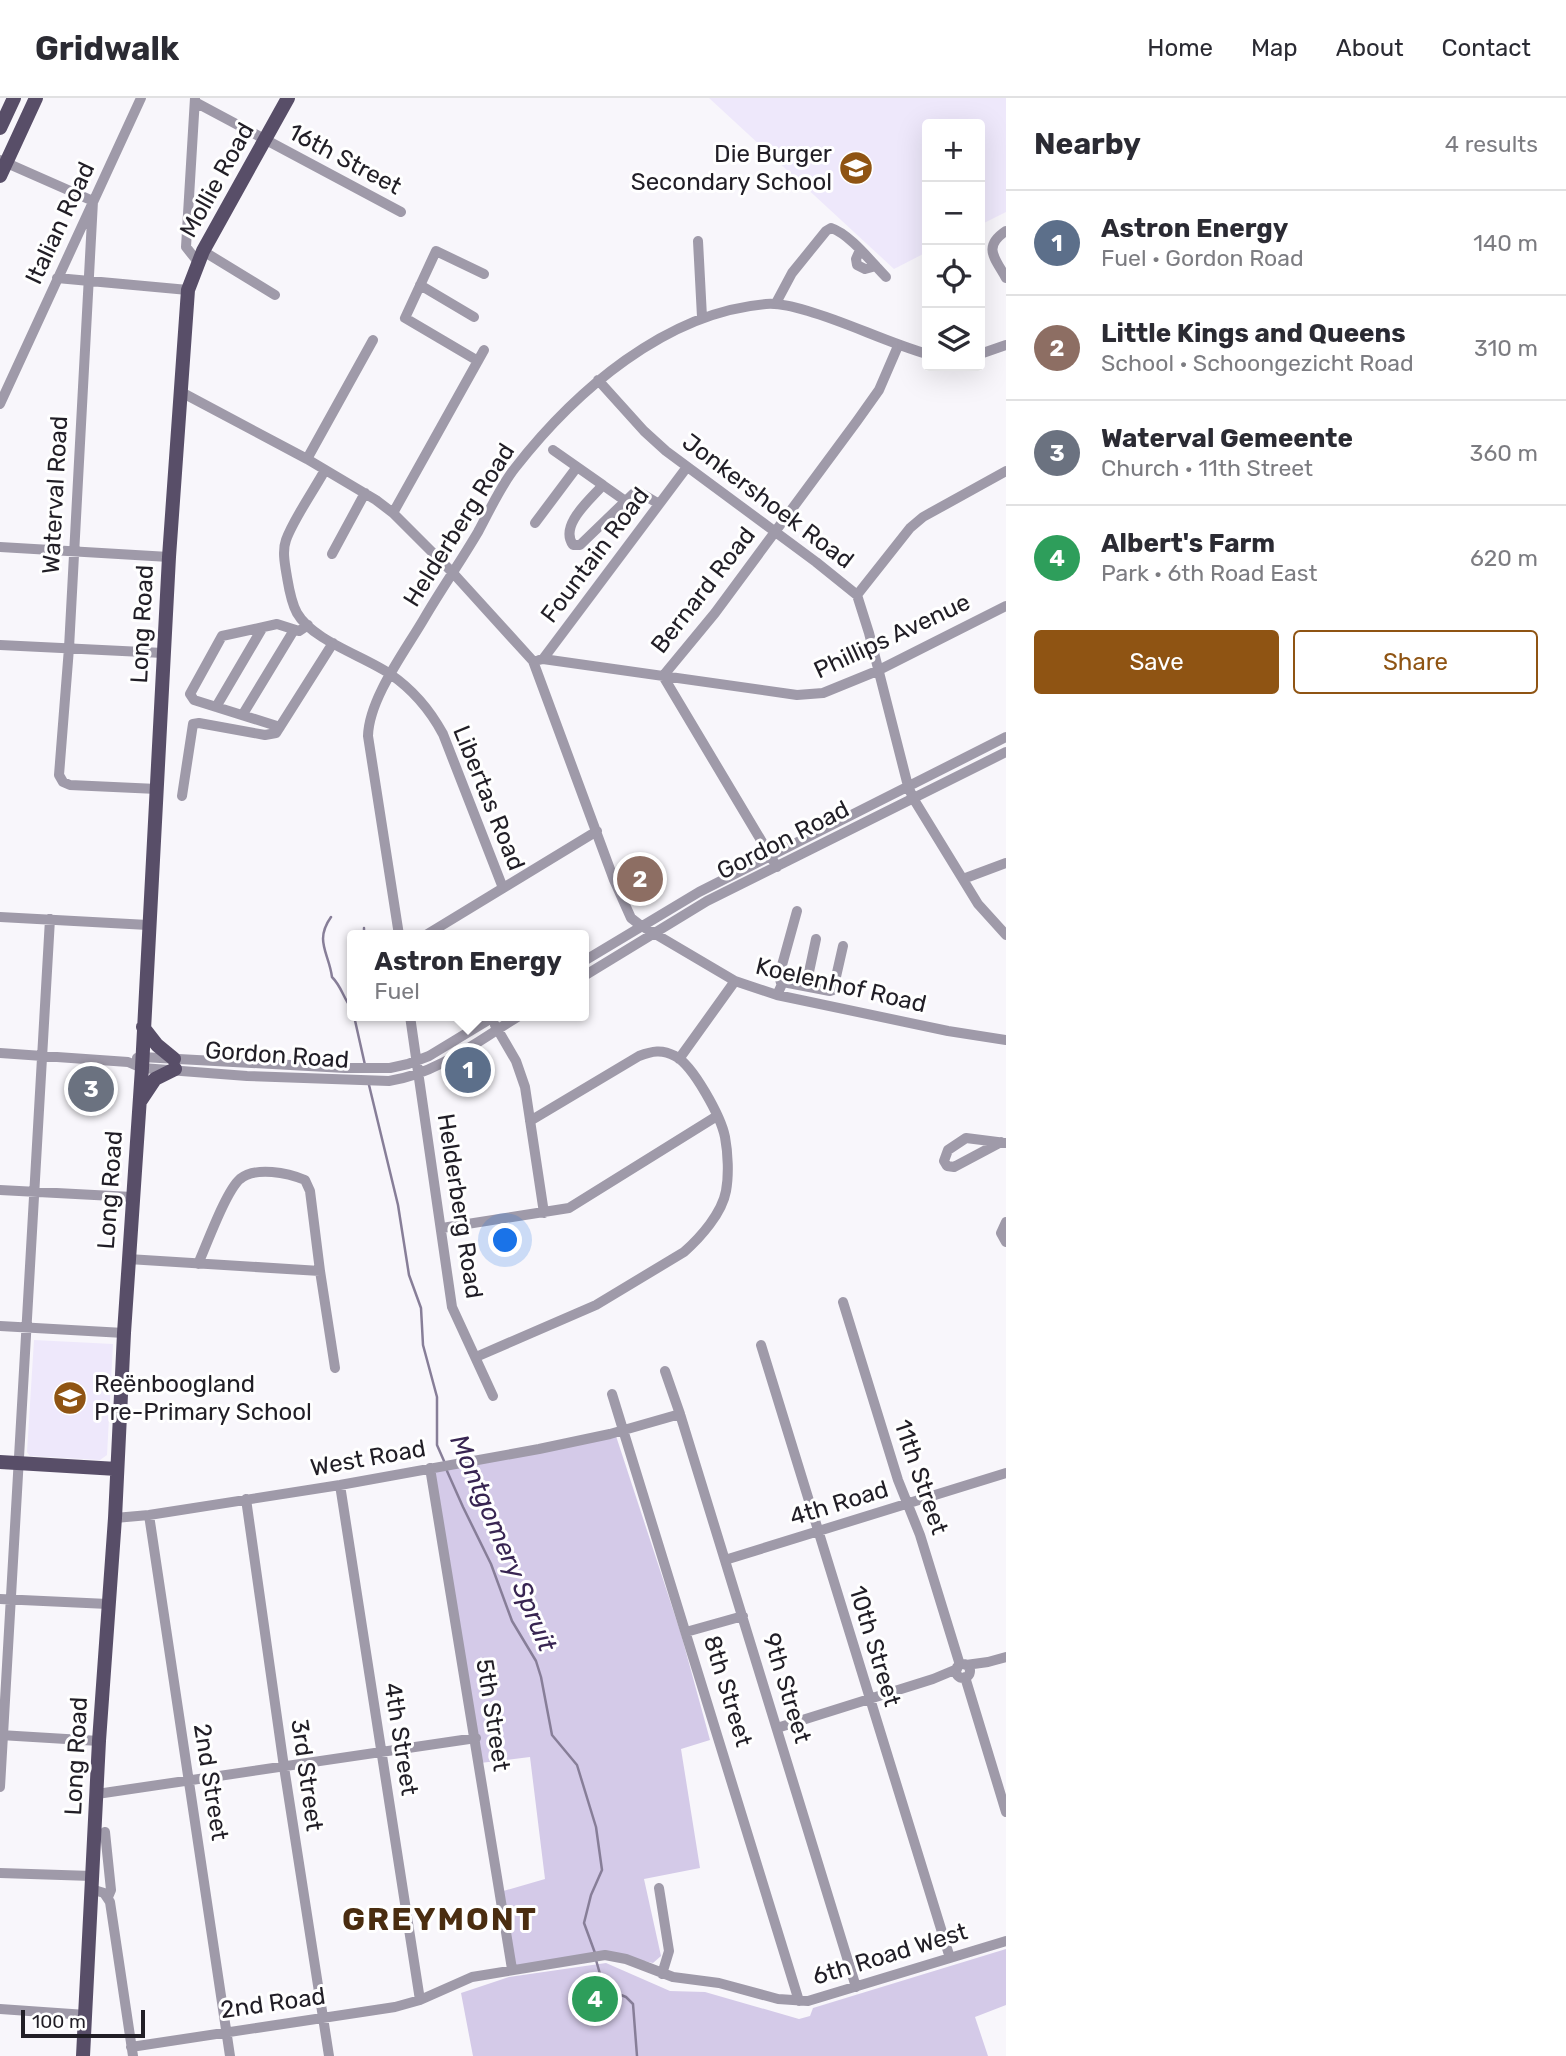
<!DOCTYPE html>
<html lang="en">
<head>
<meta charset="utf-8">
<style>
	body { margin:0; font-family:Rubik,sans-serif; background:#f7f7f7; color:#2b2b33 }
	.controls { position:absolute; right:21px; top:21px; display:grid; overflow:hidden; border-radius:7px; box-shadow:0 7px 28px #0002 }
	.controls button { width:63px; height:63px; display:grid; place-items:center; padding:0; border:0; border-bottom:2px solid #e1e1e2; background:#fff; color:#2b2b33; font:35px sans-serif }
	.scale { position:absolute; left:21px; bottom:18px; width:124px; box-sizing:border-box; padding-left:7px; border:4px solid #211e26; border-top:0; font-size:19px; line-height:24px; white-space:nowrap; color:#211e26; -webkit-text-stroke:5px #fff; paint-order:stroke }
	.you { position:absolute; left:506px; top:1143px; width:24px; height:24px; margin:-18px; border:5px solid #fff; border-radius:50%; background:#1a73e8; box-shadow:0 0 0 10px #1a73e833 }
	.badge { display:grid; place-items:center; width:46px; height:46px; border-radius:50%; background:#8f5413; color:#fff; font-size:23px; font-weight:700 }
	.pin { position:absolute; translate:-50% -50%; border:4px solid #fff; box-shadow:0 2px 7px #0006 }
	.popup { position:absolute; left:347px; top:832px; width:242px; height:91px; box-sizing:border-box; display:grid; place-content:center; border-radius:7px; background:#fff; filter:drop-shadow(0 2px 5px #0005); font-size:23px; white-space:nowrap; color:#7c7c81 }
	.popup b { font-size:26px; color:#2b2b33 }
	.popup::after { content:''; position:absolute; left:50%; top:100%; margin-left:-14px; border:14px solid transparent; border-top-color:#fff }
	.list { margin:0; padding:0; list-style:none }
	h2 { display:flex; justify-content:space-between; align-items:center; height:91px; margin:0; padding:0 28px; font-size:30px }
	h2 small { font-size:23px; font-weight:400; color:#7c7c81 }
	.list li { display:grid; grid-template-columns:46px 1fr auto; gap:21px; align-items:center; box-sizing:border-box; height:105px; padding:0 28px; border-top:2px solid #e1e1e2 }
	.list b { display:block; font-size:26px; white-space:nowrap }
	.list p { margin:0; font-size:23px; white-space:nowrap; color:#7c7c81 }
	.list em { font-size:23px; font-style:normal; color:#7c7c81 }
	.actions { display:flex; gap:14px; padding:21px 28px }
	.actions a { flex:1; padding:16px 0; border:2px solid #8f5413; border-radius:7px; text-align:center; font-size:24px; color:#8f5413 }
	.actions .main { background:#8f5413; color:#fff }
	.icon { flex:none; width:38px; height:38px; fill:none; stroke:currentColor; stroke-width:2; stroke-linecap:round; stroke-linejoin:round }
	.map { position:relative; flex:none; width:1006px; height:1958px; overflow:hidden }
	header { display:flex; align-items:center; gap:42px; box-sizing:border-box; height:98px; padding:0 35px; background:#fff; border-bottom:2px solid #e1e1e2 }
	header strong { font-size:33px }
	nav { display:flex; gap:38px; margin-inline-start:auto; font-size:24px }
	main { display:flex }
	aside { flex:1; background:#fff }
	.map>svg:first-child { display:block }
</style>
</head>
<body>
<header>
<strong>Gridwalk</strong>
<nav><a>Home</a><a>Map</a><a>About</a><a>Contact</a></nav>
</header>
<main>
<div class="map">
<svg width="1006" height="1958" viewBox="0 0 1006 1958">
	<rect width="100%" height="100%" fill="#f8f6fb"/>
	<!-- built -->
	<path fill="#eee8fb" d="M709,0H1006V114L980,127V26H927V154L894,171Z
		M34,1242L113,1246L107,1357L100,1362L30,1358L27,1354Z"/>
	<!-- green -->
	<path fill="#d4cae8" d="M616,1338L681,1536L710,1642L681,1651L700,1770L644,1781L661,1858L653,1865L606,1855L511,1869L500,1794L545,1781L530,1659L480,1665L433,1371Z
		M1006,1851V1907L975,1919L988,1958H473L461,1895L509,1879L606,1865L670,1893L705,1894L799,1921L810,1918L813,1910Z"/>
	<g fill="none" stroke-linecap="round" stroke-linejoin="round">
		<!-- stream -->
		<path stroke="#877e98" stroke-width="2.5" d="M331,819C314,843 329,855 332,879C342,889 343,900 352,911
			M364,837V830
			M354,918L365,967
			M369,987L398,1107L409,1177L421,1210L423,1247L437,1299V1347L444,1363
			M447,1373L463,1409L491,1466L512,1523L536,1563L541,1579L552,1637L577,1667L596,1729L602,1772L591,1797L584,1825L595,1855
			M596,1862L604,1890L626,1899L633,1906L637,1958"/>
		<!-- minor -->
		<path stroke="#9f9aa9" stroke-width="10" d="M195,0L186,149L198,164
			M195,4L401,114
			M0,62L93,103L69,550L59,677L63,684L70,687L157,691
			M1006,133C982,149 995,160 1006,180
			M698,143L702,219
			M860,152L856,161L857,167L865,171L876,168
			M203,153L275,197
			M57,180L188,192
			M420,187L474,219
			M776,205L792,175L826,133L831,130C850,136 872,165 886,179
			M980,256L1006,247
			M478,263L405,220L436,153L484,176
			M598,282L644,333L666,353L816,464L857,497L869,535L908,688L913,700L978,806L1006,837
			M181,294L307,361L376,402L393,415L453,475L533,563L614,782L631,820L640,827L735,883L777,897L948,933L1006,942
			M0,306L141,0
			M307,361L373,242
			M325,372C314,392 293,422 286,442C282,453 285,467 287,479C289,491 291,504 297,515C313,543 364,558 390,576C412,591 430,612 443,636L503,790
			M624,402L553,352L603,387C590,402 559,427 573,447H580L634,395L639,394L659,406
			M393,415L484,252
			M535,425L577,369
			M0,449L169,459
			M332,456L365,395
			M857,497L910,430L923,419L1006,373
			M0,547L163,555
			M543,561L797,597L823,595L877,573L1006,508
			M539,562L543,561L687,369
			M216,609L263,529
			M243,616L294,532
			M280,629L194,602L190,596L222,538L277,526L299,533L308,527
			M182,698L193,626L199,625L265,637L276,635L333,545
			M777,769L663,578L715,515L857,323L879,292L898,248
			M963,781L1006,765
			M0,819L148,827
			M399,837L368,638C369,600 406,552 425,519C442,490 461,463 478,434C490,412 500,389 515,370C575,293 666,214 766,206C780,205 794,209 808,213C849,225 886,244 927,256
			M426,837L597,733
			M584,863L699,794L1006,639
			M584,878L707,803L1006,654
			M781,885L779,878L797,813
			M806,888L816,841
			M777,897L783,884L830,893L833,892L843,848
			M410,918L452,1209L493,1298
			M495,927L516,963L525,989L544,1115
			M0,955L128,964L142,970L247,978L389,983C437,976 478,943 519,918
			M137,960L142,959L345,970H390L408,966L429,958L495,918
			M679,961L735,883
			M1001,1044L954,1069L947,1068L944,1063L948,1052L966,1040L1006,1045
			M0,1092L132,1099
			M1006,1124L1001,1135L1006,1144
			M442,1130L569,1110L717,1018
			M128,1161L320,1173
			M198,1166C207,1146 226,1093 240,1081C256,1068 288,1075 305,1082L310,1093L320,1173L335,1270
			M843,1204L898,1382L920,1437L960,1567
			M0,1228L124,1235
			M761,1247L950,1860
			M476,1259L596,1207L684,1154C701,1139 722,1115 726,1093C729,1077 728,1055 725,1039C721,1019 693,967 675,958C662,951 652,953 639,958L530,1023
			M665,1273L680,1316
			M612,1296L799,1903
			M430,1370L512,1871
			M340,1387L420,1902
			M246,1401L284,1669L329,1958
			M149,1417L230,1958
			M115,1420L149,1417L340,1387L539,1351L610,1336L680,1316L856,1889
			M725,1462L1006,1375
			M0,1501L108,1506
			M686,1534L743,1518
			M956 1573a7 7 0 1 1 14 0a7 7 0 1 1-14 0Z
			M966,1567L988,1564L1006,1559
			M965,1579L1006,1714
			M777,1630L933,1581L957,1571
			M0,1637L99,1643
			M0,1689L50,821
			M97,1696L476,1640
			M105,1734L111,1792L108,1799
			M0,1775L92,1778
			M659,1790L669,1853L662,1876
			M91,1791L104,1795L110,1804L133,1958
			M0,1911L86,1917
			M131,1949L395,1909L420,1902L472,1879L605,1857L626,1861L673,1879L719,1885L778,1901L808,1903L1006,1843"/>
		<!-- major -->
		<path stroke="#584e68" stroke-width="14" d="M0,30L14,0
			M0,78L36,0
			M143,929L157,947L174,961
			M141,1002L155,981L175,971
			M0,1364L117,1371
			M83,1958L99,1643L115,1420L124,1235L142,970L169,459L188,192L203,153L288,0"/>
	</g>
	<!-- icons -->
	<defs>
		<g id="school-disc" transform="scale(1.75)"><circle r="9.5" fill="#8f5413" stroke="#fff"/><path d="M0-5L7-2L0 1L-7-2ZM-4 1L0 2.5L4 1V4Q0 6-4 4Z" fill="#fff"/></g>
	</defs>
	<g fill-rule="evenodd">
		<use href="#school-disc" x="856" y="70"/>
		<use href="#school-disc" x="70" y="1300"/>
	</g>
	<g text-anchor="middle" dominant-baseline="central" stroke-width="6" stroke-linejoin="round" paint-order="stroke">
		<!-- poi labels -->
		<g font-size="24" fill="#211e26" stroke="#fff" text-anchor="end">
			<text x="832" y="56">Die Burger<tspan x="832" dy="28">Secondary School</tspan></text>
			<text x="94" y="1286" text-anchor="start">Reënboogland<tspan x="94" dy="28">Pre-Primary School</tspan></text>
		</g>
		<!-- street labels -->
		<g font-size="24" fill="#211e26" stroke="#fff">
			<text transform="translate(345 61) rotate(28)">16th Street</text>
			<text transform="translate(217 82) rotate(-61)">Mollie Road</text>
			<text transform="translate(60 125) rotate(-65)">Italian Road</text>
			<text transform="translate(55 397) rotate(-87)">Waterval Road</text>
			<text transform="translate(768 403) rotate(37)">Jonkershoek Road</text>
			<text transform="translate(459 427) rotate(-58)">Helderberg Road</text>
			<text transform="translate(595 457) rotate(-53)">Fountain Road</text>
			<text transform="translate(703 492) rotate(-52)">Bernard Road</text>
			<text transform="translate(142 526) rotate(-87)">Long Road</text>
			<text transform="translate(892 538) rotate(-25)">Phillips Avenue</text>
			<text transform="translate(489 700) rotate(68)">Libertas Road</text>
			<text transform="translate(783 742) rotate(-27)">Gordon Road</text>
			<text transform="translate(841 887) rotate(13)">Koelenhof Road</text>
			<text transform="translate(277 957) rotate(4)">Gordon Road</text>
			<text transform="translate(110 1092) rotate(-86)">Long Road</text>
			<text transform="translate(460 1108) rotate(81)">Helderberg Road</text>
			<text transform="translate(368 1360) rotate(-10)">West Road</text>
			<text transform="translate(921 1379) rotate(71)">11th Street</text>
			<text transform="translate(839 1405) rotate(-17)">4th Road</text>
			<text transform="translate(875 1548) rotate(73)">10th Street</text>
			<text transform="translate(787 1590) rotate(73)">9th Street</text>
			<text transform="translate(728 1593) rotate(73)">8th Street</text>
			<text transform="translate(493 1617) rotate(81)">5th Street</text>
			<text transform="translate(401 1641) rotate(81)">4th Street</text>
			<text transform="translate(76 1658) rotate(-87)">Long Road</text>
			<text transform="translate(307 1677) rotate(82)">3rd Street</text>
			<text transform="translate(211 1684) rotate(81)">2nd Street</text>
			<text transform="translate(890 1856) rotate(-17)">6th Road West</text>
			<text transform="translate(273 1905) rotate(-8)">2nd Road</text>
		</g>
		<!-- water labels -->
		<g font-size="26" font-style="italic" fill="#382552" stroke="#fff">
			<text transform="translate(503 1445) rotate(67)">Montgomery Spruit</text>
		</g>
		<!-- district labels -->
		<g font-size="32" font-weight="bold" letter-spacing="2" fill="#4a2d10" stroke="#fff">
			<text x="440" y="1821">GREYMONT</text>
		</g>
	</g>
</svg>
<div class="controls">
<button>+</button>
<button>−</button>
<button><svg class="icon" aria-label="locate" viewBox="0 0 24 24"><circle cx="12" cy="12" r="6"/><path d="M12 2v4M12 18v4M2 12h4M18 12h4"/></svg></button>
<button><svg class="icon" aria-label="layers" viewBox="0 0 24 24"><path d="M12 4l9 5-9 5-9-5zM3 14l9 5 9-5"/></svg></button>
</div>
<div class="scale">100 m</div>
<div class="you"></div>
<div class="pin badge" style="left:468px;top:972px;background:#5c6f8a">1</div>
<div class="popup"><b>Astron Energy</b>Fuel</div>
<div class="pin badge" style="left:640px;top:781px;background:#8d6e63">2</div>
<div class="pin badge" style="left:91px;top:991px;background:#6b7280">3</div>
<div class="pin badge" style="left:595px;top:1901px;background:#2e9e5b">4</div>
</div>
<aside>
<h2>Nearby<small>4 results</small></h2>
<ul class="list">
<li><span class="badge" style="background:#5c6f8a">1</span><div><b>Astron Energy</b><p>Fuel · Gordon Road</p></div><em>140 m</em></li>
<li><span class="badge" style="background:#8d6e63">2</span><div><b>Little Kings and Queens</b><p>School · Schoongezicht Road</p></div><em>310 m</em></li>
<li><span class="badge" style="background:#6b7280">3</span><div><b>Waterval Gemeente</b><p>Church · 11th Street</p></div><em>360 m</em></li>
<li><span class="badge" style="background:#2e9e5b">4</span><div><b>Albert's Farm</b><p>Park · 6th Road East</p></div><em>620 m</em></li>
</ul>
<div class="actions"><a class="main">Save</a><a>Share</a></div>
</aside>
</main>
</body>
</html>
